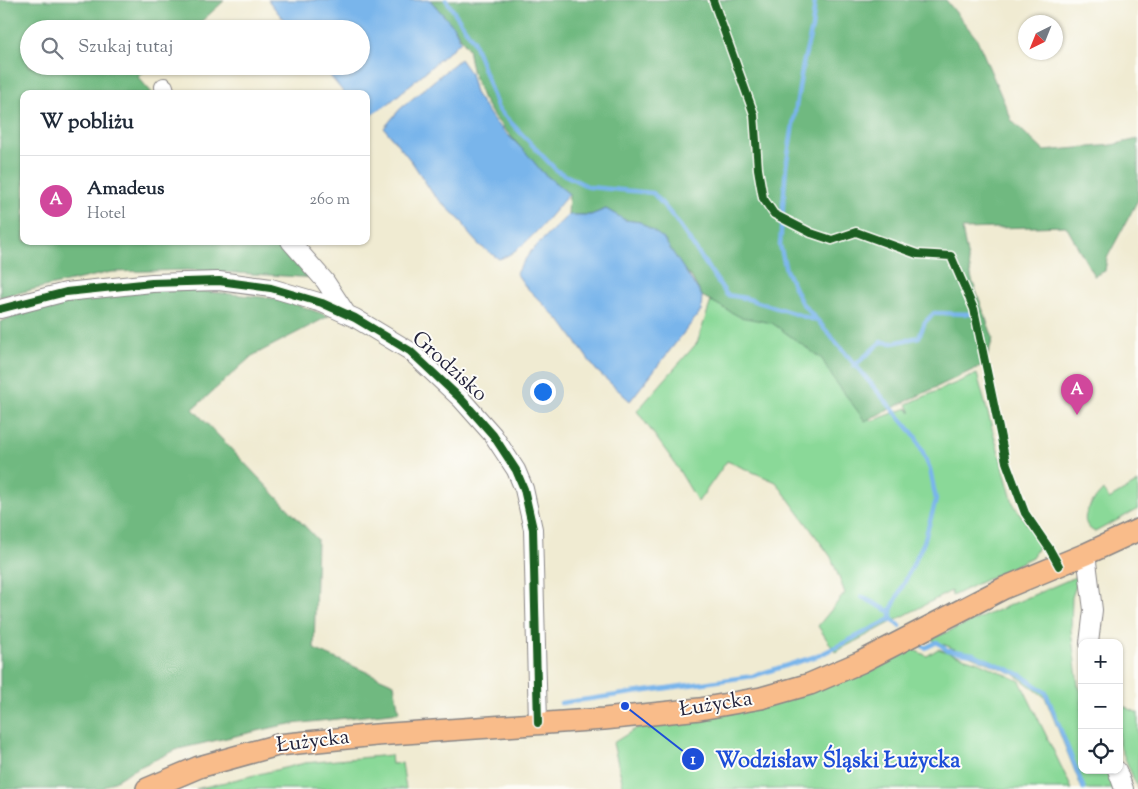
<!DOCTYPE html>
<html lang="pl">
<head>
<meta charset="utf-8">
<style>
	body { margin:0; font-family:"Sorts Mill Goudy",serif; background:#f6f6f7; color:#1f2937 }
	.controls { position:absolute; right:15px; bottom:15px; display:grid; overflow:hidden; border-radius:10px; box-shadow:0 1px 4px #0004 }
	.controls button { width:45px; height:45px; display:grid; place-items:center; padding:0; border:0; border-bottom:1px solid #e0e1e3; background:#fff; color:#1f2937; font:25px sans-serif }
	.compass { position:absolute; left:1018px; top:15px; width:45px; height:45px; border-radius:50%; background:#fff; box-shadow:0 1px 4px #0004; rotate:223deg }
	.you { position:absolute; left:542px; top:391px; width:18px; height:18px; margin:-12px; border:4px solid #fff; border-radius:50%; background:#1a73e8; box-shadow:0 0 0 8px #1a73e833 }
	.badge { display:grid; place-items:center; width:32px; height:32px; border-radius:50%; background:#c8321e; color:#fff; font-size:16px; font-weight:700 }
	.pin { position:absolute; translate:-50% -41px; filter:drop-shadow(0 1px 2px #0008) }
	.pin::after { content:''; position:absolute; top:26px; width:18px; height:15px; background:inherit; clip-path:polygon(0 0,100% 0,50% 100%) }
	.list { margin:0; padding:0; list-style:none }
	h2 { display:flex; justify-content:space-between; align-items:center; height:65px; margin:0; padding:0 20px; font-size:21px }
	h2 small { font-size:16px; font-weight:400; color:#747a83 }
	.list li { display:grid; grid-template-columns:32px 1fr auto; gap:15px; align-items:center; box-sizing:border-box; height:90px; padding:0 20px; border-top:1px solid #e0e1e3 }
	.list b { display:block; font-size:19px; white-space:nowrap }
	.list p { margin:0; font-size:16px; white-space:nowrap; color:#747a83 }
	.list em { font-size:16px; font-style:normal; color:#747a83 }
	.icon { flex:none; width:28px; height:28px; fill:none; stroke:currentColor; stroke-width:2; stroke-linecap:round; stroke-linejoin:round }
	.map { position:relative; flex:none; width:1138px; height:789px; overflow:hidden }
	.search { position:absolute; background:#fff; box-shadow:0 1px 4px #0004; left:20px; top:20px; width:350px; height:55px; display:flex; align-items:center; gap:12px; box-sizing:border-box; padding:0 18px; border-radius:28px; color:#747a83; font-size:19px }
	.panel { position:absolute; background:#fff; box-shadow:0 1px 4px #0004; left:20px; top:90px; width:350px; height:155px; border-radius:10px }
	.map>svg:first-child { display:block }
</style>
</head>
<body>
<div class="map">
<svg width="1138" height="789" viewBox="0 0 1138 789">
	<rect width="100%" height="100%" fill="#fdfcf7"/>
	<filter id="ink" filterUnits="userSpaceOnUse"><feTurbulence type="fractalNoise" baseFrequency=".02" numOctaves="2"/><feDisplacementMap in="SourceGraphic" scale="10" xChannelSelector="R" yChannelSelector="G"/><feConvolveMatrix kernelMatrix="1 2 1 2 8 2 1 2 1" color-interpolation-filters="sRGB"/></filter>
	<filter id="wash" filterUnits="userSpaceOnUse"><feTurbulence type="fractalNoise" baseFrequency=".0096" numOctaves="4" result="noise"/><feDisplacementMap in="SourceGraphic" scale="20" xChannelSelector="R" yChannelSelector="G"/><feGaussianBlur stdDeviation="1.12" result="paint"/><feColorMatrix in="noise" values="0 0 0 0 0 0 0 0 0 0 0 0 0 0 0 0 0 1.4 0 .05"/><feComposite in="paint" operator="in"/></filter>
	<g filter="url(#wash)">
		<rect width="100%" height="100%" fill="#f0ebd2"/>
		<!-- green -->
		<path fill="#8ad998" stroke="#567e6a" d="M713,295L773,314L823,352L872,421L907,408L911,413L907,404L977,374L1013,503L1040,544L1032,557L952,596L951,591L835,652L818,626L845,593L831,557L776,482L727,461L698,502L674,462L637,411L697,343Z
			M1138,482V509L1095,532C1074,521 1092,502 1103,490L1109,499Z
			M1080,575L1072,597L1071,630L1078,685L1082,693V770H1113L1119,789H1082L1045,697L1014,674L931,639Z
			M912,649L927,656L938,649L978,662L1020,681L1072,789H624L613,743L637,728L763,708Z
			M1119,704L1138,713V789L1119,744Z
			M391,755L392,764L402,763L406,789H196L305,763Z"/>
		<!-- forest -->
		<path fill="#6fb980" stroke="#486e5e" d="M0,0L224,1L193,29H29V66H150L138,77L153,94H24V241H283L316,278L188,270L111,272L0,297Z
			M430,0H946L977,39L1012,121L1044,151L1112,145L1138,139V200L1107,258L1105,271L1094,276L1066,226L962,229L972,280L993,338L987,358L981,366L865,421L833,378L822,359L772,323L740,317L702,296L692,278L640,222L625,220L606,209L591,215H568L569,194L542,172L494,117L482,97L472,70L468,49L454,27Z
			M116,290H191L280,299L329,316L252,356L193,409L317,539L314,649L394,684L399,712L284,725L178,749L133,770L101,789H0V322L15,315Z"/>
		<!-- water -->
		<path fill="#79b5eb" stroke="#4e6c93" d="M268,0H430L454,27L461,41L388,104L366,118V94H345L322,66H361V29H291Z
			M460,59L470,73L475,93L495,122L529,156L542,172L569,194C551,214 525,251 499,259L479,245L469,234L463,223L433,194L412,162L384,128L400,109Z
			M606,209L625,220L640,222L663,238L702,296L701,311L630,401L596,370L563,324L526,287L516,273L531,251L568,215H591Z"/>
		<g fill="none" stroke-linecap="round" stroke-linejoin="round">
			<!-- stream -->
			<path stroke="#79b5eb" stroke-width="4.5" d="M446,0L473,40L498,109L557,171L589,187L653,193L675,219L727,295L745,298L818,321L916,437L930,469L936,500L924,542L891,610V619L900,626
				M815,0L812,28L803,64L786,167L780,245L786,270L801,302L817,320
				M854,366L881,342L893,343L919,337L925,322L934,313L973,314
				M862,597L891,612
				M922,645L925,648L937,642L947,650L973,654L1021,675L1046,693L1084,789
				M561,703L753,676L820,655L891,619"/>
		</g>
	</g>
	<g filter="url(#ink)">
		<g fill="none" stroke-linecap="round" stroke-linejoin="round">
			<!-- minor casing -->
			<g stroke="#898686" stroke-width="20">
				<path id="minor" d="M164,87L166,94
					M290,241L325,281L346,313
					M0,309L66,292L152,283L219,281L271,288L322,303L355,318L410,351L462,400L493,435L516,470L524,489L533,529L538,723
					M1086,554L1093,610L1089,643
					M1117,770L1124,789"/>
			</g>
			<!-- major casing -->
			<g stroke="#898686" stroke-width="24">
				<path id="major" d="M147,789L199,767L278,745L376,735L604,719L700,709L761,698L810,684L861,662L1004,588L1086,554L1138,530"/>
			</g>
			<!-- minor -->
			<use href="#minor" stroke="#fff" stroke-width="18"/>
			<!-- major -->
			<use href="#major" stroke="#f9bc8a" stroke-width="21"/>
			<!-- cycleway casing -->
			<g stroke="#fdfcf7" stroke-width="11">
				<path id="cycleway" d="M713,0L754,114L758,169L763,198L774,214L811,233L832,240L856,232L917,254L951,256L974,309L1006,462L1025,513L1049,548L1059,566
					M0,309L66,292L152,283L219,281L271,288L322,303L355,318L410,351L462,400L493,435L516,470L524,489L533,529L538,723"/>
			</g>
			<!-- cycleway -->
			<use href="#cycleway" stroke="#1b5e20" stroke-width="8"/>
		</g>
	</g>
	<g text-anchor="middle" dominant-baseline="central" stroke-width="4" stroke-linejoin="round" paint-order="stroke">
		<!-- street labels -->
		<g font-size="21" fill="#22223b" stroke="#fdfcf7">
			<text transform="translate(449 367) rotate(42)">Grodzisko</text>
			<text transform="translate(716 705) rotate(-9)">Łużycka</text>
			<text transform="translate(313 742) rotate(-7)">Łużycka</text>
		</g>
	</g>
	<!-- callouts -->
	<path fill="none" stroke="#1d4ed8" stroke-width="2" d="M625 706L693 759"/>
	<g fill="#1d4ed8" stroke="#fdfcf7" stroke-width="2">
		<circle cx="625" cy="706" r="5"/>
		<circle cx="693" cy="759" r="12"/>
	</g>
	<g font-size="15" text-anchor="middle" font-weight="bold" fill="#fff">
		<text x="693" y="764">1</text>
	</g>
	<g font-size="22" text-anchor="middle" font-weight="bold" fill="#1d4ed8" stroke="#fdfcf7" stroke-width="4" stroke-linejoin="round" paint-order="stroke">
		<text x="838" y="767">Wodzisław Śląski Łużycka</text>
	</g>
</svg>
<div class="controls">
<button>+</button>
<button>−</button>
<button><svg class="icon" aria-label="locate" viewBox="0 0 24 24"><circle cx="12" cy="12" r="6"/><path d="M12 2v4M12 18v4M2 12h4M18 12h4"/></svg></button>
</div>
<svg class="compass" viewBox="-18 -18 36 36"><path d="M0-13l5 13h-10z" fill="#e53935"/><path d="M0 13l5-13h-10z" fill="#747a83"/></svg>
<div class="you"></div>
<div class="pin badge" style="left:1077px;top:415px;background:#d1479c">A</div>
<div class="search"><svg class="icon" aria-label="search" viewBox="0 0 24 24"><circle cx="10" cy="10" r="6"/><path d="M15 15l6 6"/></svg>Szukaj tutaj</div>
<section class="panel">
<h2>W pobliżu<small></small></h2>
<ul class="list">
<li><span class="badge" style="background:#d1479c">A</span><div><b>Amadeus</b><p>Hotel</p></div><em>260 m</em></li>
</ul>
</section>
</div>
</body>
</html>
